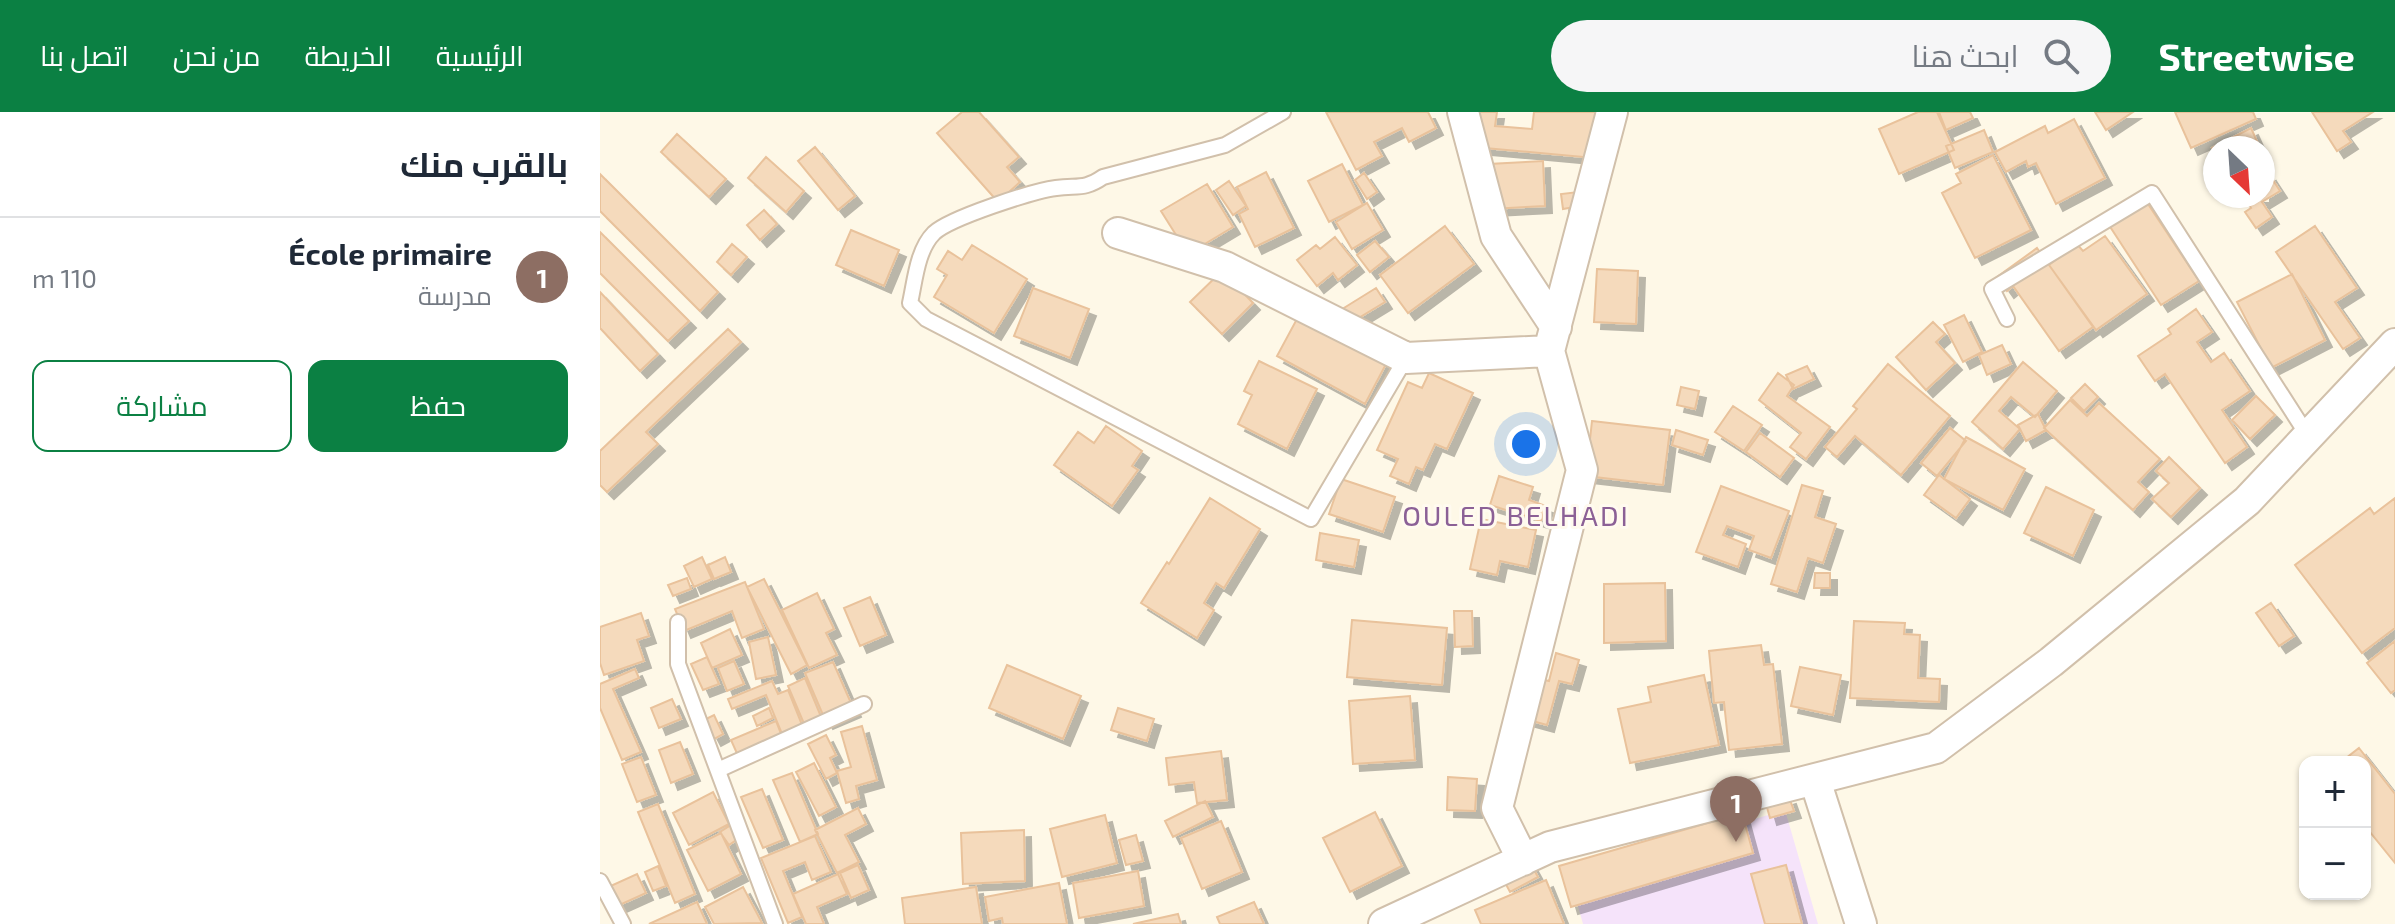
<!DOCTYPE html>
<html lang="ar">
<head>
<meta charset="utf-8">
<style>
	body { margin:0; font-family:"Exo 2",Cairo,sans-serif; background:#f6f6f7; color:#1f2937; direction:rtl }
	.controls { position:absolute; right:24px; bottom:24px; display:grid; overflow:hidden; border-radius:16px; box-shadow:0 2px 6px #0004 }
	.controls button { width:72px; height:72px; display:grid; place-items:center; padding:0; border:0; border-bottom:2px solid #e0e1e3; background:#fff; color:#1f2937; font:40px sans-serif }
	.compass { position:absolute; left:1603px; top:24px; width:72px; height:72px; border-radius:50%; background:#fff; box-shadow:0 2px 6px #0004; rotate:155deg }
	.you { position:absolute; left:926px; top:332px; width:28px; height:28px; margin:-20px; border:6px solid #fff; border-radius:50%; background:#1a73e8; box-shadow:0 0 0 12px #1a73e833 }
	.badge { display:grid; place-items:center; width:52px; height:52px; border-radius:50%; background:#0b8043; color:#fff; font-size:26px; font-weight:700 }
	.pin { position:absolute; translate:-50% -66px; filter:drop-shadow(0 2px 4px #0008) }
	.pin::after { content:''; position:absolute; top:42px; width:28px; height:24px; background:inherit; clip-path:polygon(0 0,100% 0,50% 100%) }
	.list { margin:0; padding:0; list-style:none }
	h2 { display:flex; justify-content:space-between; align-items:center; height:104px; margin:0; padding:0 32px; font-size:34px }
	h2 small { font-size:26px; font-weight:400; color:#747a83 }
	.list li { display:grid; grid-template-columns:52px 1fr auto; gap:24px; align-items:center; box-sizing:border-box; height:120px; padding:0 32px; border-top:2px solid #e0e1e3 }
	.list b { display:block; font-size:30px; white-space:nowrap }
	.list p { margin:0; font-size:26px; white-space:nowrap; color:#747a83 }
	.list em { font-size:26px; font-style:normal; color:#747a83 }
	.actions { display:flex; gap:16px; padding:24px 32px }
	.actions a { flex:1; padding:18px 0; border:2px solid #0b8043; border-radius:16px; text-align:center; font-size:28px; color:#0b8043 }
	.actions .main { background:#0b8043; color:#fff }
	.icon { flex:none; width:44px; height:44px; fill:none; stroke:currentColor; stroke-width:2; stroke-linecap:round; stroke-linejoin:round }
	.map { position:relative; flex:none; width:1795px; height:812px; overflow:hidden; direction:ltr }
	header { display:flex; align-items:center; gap:48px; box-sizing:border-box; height:112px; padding:0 40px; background:#0b8043; color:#fff }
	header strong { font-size:38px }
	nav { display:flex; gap:44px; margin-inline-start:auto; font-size:28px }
	.search { width:560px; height:72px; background:#f6f6f7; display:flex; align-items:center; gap:20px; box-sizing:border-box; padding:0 28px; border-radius:44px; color:#747a83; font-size:30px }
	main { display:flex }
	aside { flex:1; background:#fff }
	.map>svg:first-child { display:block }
</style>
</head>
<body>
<header>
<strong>Streetwise</strong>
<div class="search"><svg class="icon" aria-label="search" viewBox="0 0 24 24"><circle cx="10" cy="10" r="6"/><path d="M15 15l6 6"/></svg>ابحث هنا</div>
<nav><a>الرئيسية</a><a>الخريطة</a><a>من نحن</a><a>اتصل بنا</a></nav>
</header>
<main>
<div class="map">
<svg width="1795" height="812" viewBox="0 0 1795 812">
	<defs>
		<filter id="shadow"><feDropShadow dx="7" dy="7" stdDeviation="0" flood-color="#0004"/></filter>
	</defs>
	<rect width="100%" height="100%" fill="#fef8e7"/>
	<!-- education -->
	<path fill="#f5e3fa" d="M1185,698L1218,812H983L969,762Z"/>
	<!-- building -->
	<path fill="#f5dabc" stroke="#e9c29b" stroke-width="2" filter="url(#shadow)" d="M362,0H379L419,45L407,55L420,70L398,90L337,21Z
		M726,0H828L836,16L809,30L802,16L774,30L782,44L756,58Z
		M877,0H897L895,14L932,17L934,0H998L994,46L874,35Z
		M1318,0H1337L1354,38L1299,62L1279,17Z
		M1339,0H1370L1373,6L1346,18Z
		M1495,0H1533L1506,18Z
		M1575,0H1653L1656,7L1591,36Z
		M1712,0H1773L1743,19L1751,30L1737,39Z
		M1474,7L1505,66L1456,92L1436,51L1428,55L1426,49L1406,60L1395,40L1445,14L1448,21Z
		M1651,16L1660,36H1615V42L1612,36Z
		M1384,18L1393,40L1355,56L1346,34Z
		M77,22L126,67L109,85L61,40Z
		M215,35L255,84L238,98L198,49Z
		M1393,43L1431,118L1375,146L1342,81L1361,71L1356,62Z
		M166,45L204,79L186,100L148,66Z
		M943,49L945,94L891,97L889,52Z
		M742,52L763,93L729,110L708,69Z
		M666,60L694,116L655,135L639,102L648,97L637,75Z
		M764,61L777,80L767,87L755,68Z
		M0,62L118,180L100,199L0,99Z
		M1669,62L1680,79L1662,90L1672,105L1656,116L1645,100L1651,96L1643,84H1663V66Z
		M629,69L646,94L633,103L616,78Z
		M607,72L633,115L588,142L561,99Z
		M978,80L980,94L963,97L961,82Z
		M1544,86L1599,169L1561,193L1507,110Z
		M767,91L783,118L752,137L736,110Z
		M164,98L177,112L160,128L147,113Z
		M845,114L874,152L808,201L780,163Z
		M1715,114L1757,176L1735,190L1760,226L1743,237L1676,140Z
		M251,118L299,138L284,174L236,153Z
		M0,120L89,209L68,229L0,161Z
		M1505,124L1547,182L1496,218L1449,153L1477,132L1483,139Z
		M735,125L757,153L738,168L733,161L717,174L697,148L716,133L720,137Z
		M775,129L789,145L770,160L757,143Z
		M132,132L147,145L131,163L117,150Z
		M372,133L427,167L394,221L334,185L347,163L337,157L348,139L362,148Z
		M1437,136L1493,215L1459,239L1413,174L1407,179L1397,165Z
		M997,157L1038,159L1036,212L994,210Z
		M622,159L653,191L622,222L590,190Z
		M1692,162L1725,228L1671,256L1637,190Z
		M433,176L489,197L470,246L414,224Z
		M776,176L785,190L747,213L739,199Z
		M0,180L58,242L40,259L0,216Z
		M1596,197L1612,220L1597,230L1611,250L1624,241L1650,279L1622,298L1647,335L1625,351L1565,262L1555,269L1538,244L1571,222L1568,217Z
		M1364,203L1382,240L1363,250L1344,213Z
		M698,205L786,252L765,292L677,244Z
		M1333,210L1345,222L1336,230L1355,251L1326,278L1296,245Z
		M128,217L141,230L46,320L58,332L7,380L0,373V339Z
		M1402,233L1411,252L1387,263L1379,243Z
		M659,249L717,277L687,337L638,312L652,283L644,279Z
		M1423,250L1457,279L1435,305L1411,285L1399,299L1420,317L1403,337L1372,310Z
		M1288,252L1350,304L1301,363L1255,324L1237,345L1225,335L1257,297L1253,294Z
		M1207,254L1214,267L1193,277L1186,263Z
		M829,261L873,281L847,337L835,332L823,358L816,355L809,372L790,364L798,347L777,338L808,270L822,276Z
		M1178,261L1194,273L1187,284L1230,315L1206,347L1190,335L1201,321L1159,288Z
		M1485,272L1498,285L1484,299L1471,286Z
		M1081,275L1099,279L1095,297L1077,293Z
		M1656,284L1675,303L1650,327L1632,308Z
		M1470,288L1487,304L1499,291L1560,347L1538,370L1549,380L1533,398L1444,316Z
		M1133,294L1162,313L1144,339L1115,320Z
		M1438,302L1446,318L1426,329L1418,313Z
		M992,309L1070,318L1063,373L986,364Z
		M506,314L542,339L532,354L538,358L512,394L454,353L478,320L494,331Z
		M1350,316L1366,329L1337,364L1321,351Z
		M1076,318L1108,328L1103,343L1072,333Z
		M1160,321L1194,346L1180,365L1146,340Z
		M1366,325L1425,357L1403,398L1344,367Z
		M1569,345L1600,376L1571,405L1552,387L1569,371L1556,359Z
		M1339,363L1370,387L1356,406L1324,383Z
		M899,364L933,375L929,388L946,394L941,409L890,393Z
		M741,367L795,385L783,420L729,402Z
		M1202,373L1223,379L1215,405L1236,412L1223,451L1208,446L1197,480L1171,472Z
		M1121,374L1189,399L1171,446L1149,438L1154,424L1127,414L1123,423L1146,432L1138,455L1096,440Z
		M1446,375L1494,398L1473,444L1424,421Z
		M610,386L660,417L624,476L616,471L604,491L614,498L597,526L541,491L567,450L569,452Z
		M1795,386V516L1762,541L1695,453L1770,396L1774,402Z
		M881,407L936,418L928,455L900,449L897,463L870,457Z
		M720,421L759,428L754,455L716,448Z
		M102,445L112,467L94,475L84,454Z
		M125,445L131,460L114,467L108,453Z
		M1215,461H1230V476H1214Z
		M87,466L91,477L73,484L68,473Z
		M164,467L207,553L191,562L147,475Z
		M145,470L164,517L142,526L132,499L84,519L75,497Z
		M1065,471L1066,529L1004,531V472Z
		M217,481L234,517L226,521L237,543L209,556L182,498Z
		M270,485L286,523L260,534L244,496Z
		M1671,491L1694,524L1679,534L1656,501Z
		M854,499H872L873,534L855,535Z
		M41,501L49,524L37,528L44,549L4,563L0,551V515Z
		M752,508L847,516L842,573L747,565Z
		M1254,509L1305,511L1304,522L1320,523L1318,566L1340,567L1339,590L1250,586Z
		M130,517L142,543L112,556L101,531Z
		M168,525L176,563L156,567L149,530Z
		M1795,529V578L1791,581L1767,551Z
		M1161,533L1164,553L1173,552L1182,632L1129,638L1124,590L1114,591L1109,539Z
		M956,541L979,548L972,572L959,569L947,613L925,607L936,566L949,569Z
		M107,545L119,572L103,578L91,552Z
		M134,549L144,572L127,579L118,556Z
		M233,550L254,598L226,610L205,561Z
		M407,553L481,584L463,627L389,596Z
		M1200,555L1241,563L1233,603L1191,594Z
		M35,557L39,566L13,577L41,640L22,648L0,596V572Z
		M1104,563L1119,633L1030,651L1018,597L1051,590L1048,575Z
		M205,566L222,607L205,614L188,574Z
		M172,569L178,582L188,578L202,613L182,622L166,583L132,597L128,587Z
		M810,584L815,648L753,652L749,589Z
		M72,587L81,607L59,616L51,596Z
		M169,596L173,606L157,614L153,604Z
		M518,596L554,607L547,629L511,618Z
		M114,603L123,622L114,627L104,608Z
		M176,609L183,627L139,646L131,628Z
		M262,614L277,668L256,674L259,687L246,691L237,659L251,655L241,620Z
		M226,623L236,643L230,646L237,661L226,667L208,632Z
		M80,630L93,662L71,671L59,638Z
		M1759,636L1795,682V751L1765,714V650H1741Z
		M621,639L627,688L597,691L594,670L569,673L566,646Z
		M41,645L56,683L37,690L22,652Z
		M214,651L236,695L219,704L196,660Z
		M192,661L218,722L200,730L173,668Z
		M848,665L877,667L875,699L847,698Z
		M162,677L183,728L163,736L141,685Z
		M113,680L129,712L89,733L73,701Z
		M1189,685L1194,699L1170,706L1166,692Z
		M605,689L613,705L573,725L565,709Z
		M58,692L95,782L75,791L38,700Z
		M258,696L266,712L245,723L259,750L237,761L215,718Z
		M775,700L802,754L750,780L723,726Z
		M1142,701L1153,741L971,795L959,754Z
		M505,703L517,751L462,765L450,717Z
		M621,709L642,760L602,777L581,726Z
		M131,713L139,726L129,733L120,720Z
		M424,718L425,769L363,772L361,721Z
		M121,721L141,762L108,779L87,738Z
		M536,723L543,749L526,753L519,728Z
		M215,724L231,760L212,768L205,750L183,759L202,805L188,811L161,746Z
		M929,749L938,765L910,780L901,763Z
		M258,753L269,778L251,786L240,761Z
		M1186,753L1202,812H1165L1151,762Z
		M58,754L66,774L53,779L45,760Z
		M538,759L544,794L479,806L473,771Z
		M37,762L46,781L13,796L4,777Z
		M238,762L247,782L217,795L224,812H206L193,782Z
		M946,768L964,812H881L875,798Z
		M459,771L467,812H403L402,806L389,809L385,785Z
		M143,775L162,811L114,812L105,795Z
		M376,775L382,812H305L302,786Z
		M97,790L107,812H49Z
		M654,790L664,812H620L617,805Z
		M578,802L581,812H533Z"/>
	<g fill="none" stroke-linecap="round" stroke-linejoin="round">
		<!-- service casing -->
		<g stroke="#d1c0ab" stroke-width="18">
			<path id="service" d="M683,0L625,33L503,65C484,78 478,73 456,76C433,79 350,106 334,121C317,138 315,169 310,191L326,207L711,407L806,246
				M1407,207L1392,177L1552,81L1708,324
				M78,510V552L175,812
				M118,658L264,592
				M0,769L23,812"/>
		</g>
		<!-- minor casing -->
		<g stroke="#d1c0ab" stroke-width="34">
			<path id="minor" d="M863,0L896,124L956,215
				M518,121L625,155L806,246L949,239L982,358L897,696L923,748
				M949,239L1012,0
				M1215,668L1261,812
				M784,812L950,735L1336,636L1451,550L1647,389L1795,232"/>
		</g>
		<!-- service -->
		<use href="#service" stroke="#fff" stroke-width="14"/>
		<!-- minor -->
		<use href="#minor" stroke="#fff" stroke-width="30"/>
	</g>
	<g text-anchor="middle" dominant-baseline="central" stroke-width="6" stroke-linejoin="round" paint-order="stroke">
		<!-- quarter labels -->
		<g font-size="28" letter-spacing="2" fill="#8b6096" stroke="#fffaef">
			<text x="916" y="403">OULED BELHADI</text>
		</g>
	</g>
</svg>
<div class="controls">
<button>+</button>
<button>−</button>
</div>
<svg class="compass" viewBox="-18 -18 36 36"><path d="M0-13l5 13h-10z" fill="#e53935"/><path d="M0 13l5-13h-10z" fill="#747a83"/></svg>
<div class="you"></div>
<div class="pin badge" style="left:1136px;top:730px;background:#8d6e63">1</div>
</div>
<aside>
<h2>بالقرب منك<small></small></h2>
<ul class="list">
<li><span class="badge" style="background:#8d6e63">1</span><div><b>École primaire</b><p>مدرسة</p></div><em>110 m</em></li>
</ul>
<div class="actions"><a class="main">حفظ</a><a>مشاركة</a></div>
</aside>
</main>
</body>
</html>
